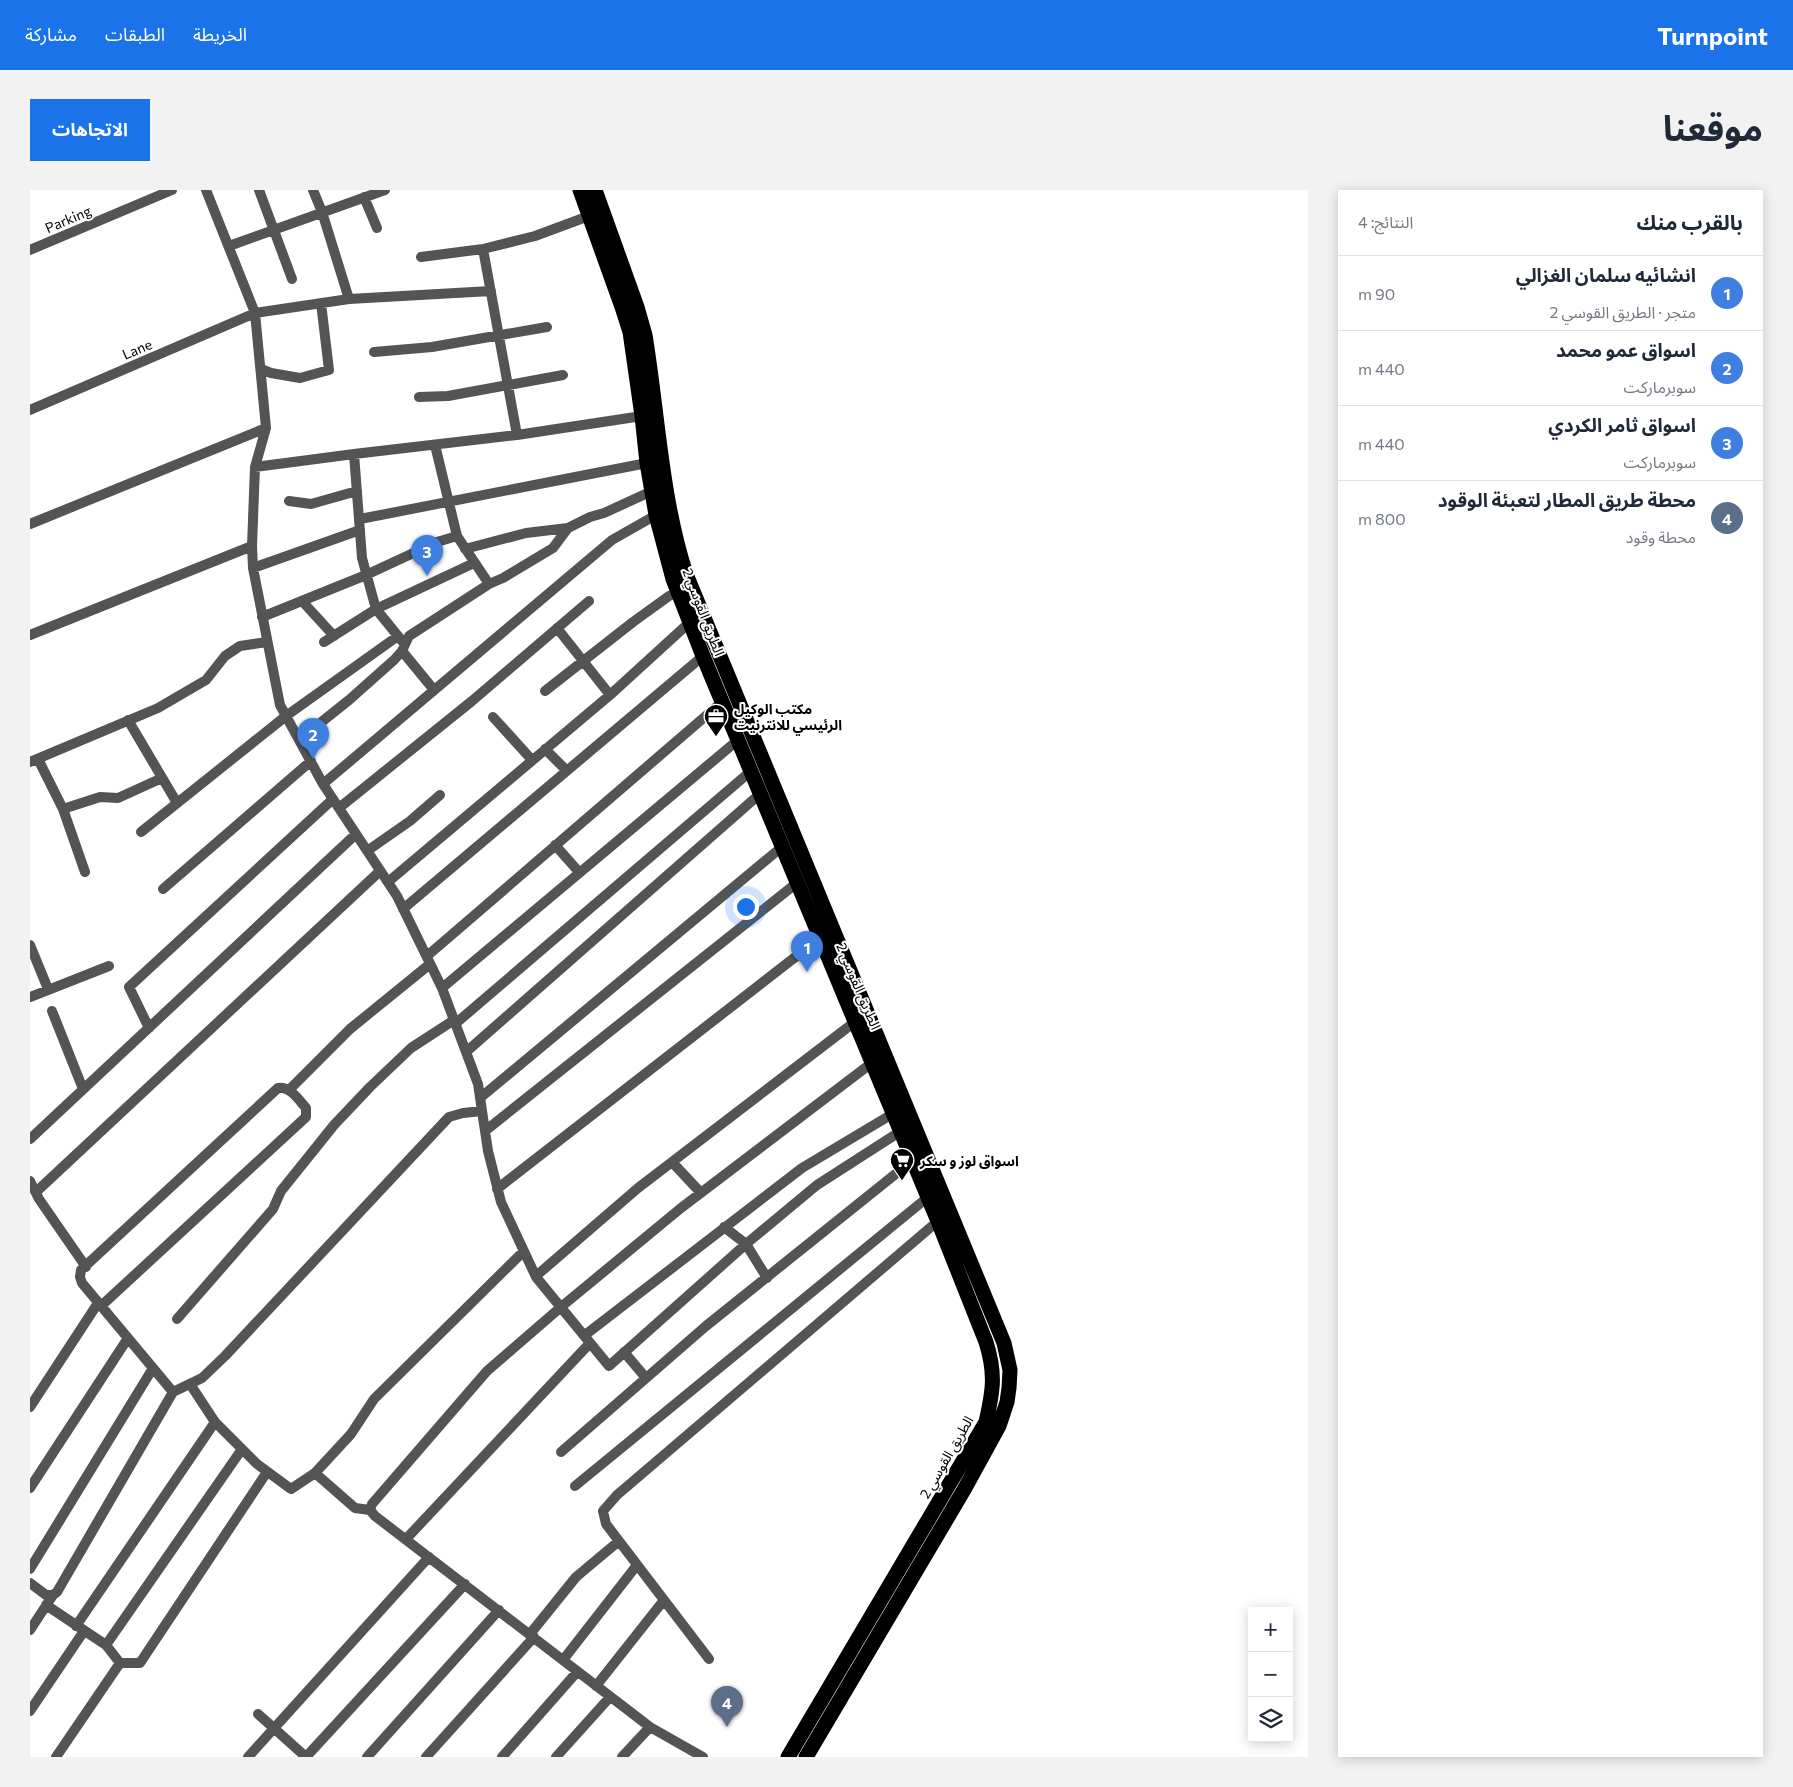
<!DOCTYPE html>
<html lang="ar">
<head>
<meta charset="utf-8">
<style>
	body { margin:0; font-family:Commissioner,"Noto Sans Arabic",sans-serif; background:#f2f2f3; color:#1f2937; direction:rtl }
	.controls { position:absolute; right:15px; bottom:15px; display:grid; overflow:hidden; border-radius:0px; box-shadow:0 2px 12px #0003 }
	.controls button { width:45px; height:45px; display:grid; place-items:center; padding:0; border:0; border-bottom:1px solid #e0e1e3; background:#fff; color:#1f2937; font:25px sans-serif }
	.you { position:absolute; left:715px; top:716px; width:18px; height:18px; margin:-12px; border:4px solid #fff; border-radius:50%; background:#1a73e8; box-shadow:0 0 0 8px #1a73e833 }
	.badge { display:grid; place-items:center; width:32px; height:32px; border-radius:50%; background:#1a73e8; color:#fff; font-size:16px; font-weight:700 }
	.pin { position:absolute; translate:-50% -41px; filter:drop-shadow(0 1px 2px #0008) }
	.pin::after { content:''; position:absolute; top:26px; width:18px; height:15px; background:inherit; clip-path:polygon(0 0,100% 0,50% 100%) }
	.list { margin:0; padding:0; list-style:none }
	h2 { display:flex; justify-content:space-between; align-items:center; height:65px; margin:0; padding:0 20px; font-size:21px }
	h2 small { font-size:16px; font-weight:400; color:#747a83 }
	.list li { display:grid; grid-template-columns:32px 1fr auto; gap:15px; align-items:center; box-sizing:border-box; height:75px; padding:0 20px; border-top:1px solid #e0e1e3 }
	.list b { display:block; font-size:19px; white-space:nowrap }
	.list p { margin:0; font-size:16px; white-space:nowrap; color:#747a83 }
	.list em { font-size:16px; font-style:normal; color:#747a83 }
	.icon { flex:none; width:28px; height:28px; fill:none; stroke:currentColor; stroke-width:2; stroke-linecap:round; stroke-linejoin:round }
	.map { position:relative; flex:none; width:1278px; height:1567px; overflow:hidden; direction:ltr; border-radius:0px }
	header { display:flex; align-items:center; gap:30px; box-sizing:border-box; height:70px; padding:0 25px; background:#1a73e8; color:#fff }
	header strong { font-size:24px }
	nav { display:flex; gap:28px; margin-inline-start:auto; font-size:18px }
	.intro { display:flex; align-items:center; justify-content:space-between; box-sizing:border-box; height:120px; padding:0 30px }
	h1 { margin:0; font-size:35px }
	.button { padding:12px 22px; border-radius:0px; background:#1a73e8; color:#fff; font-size:18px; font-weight:700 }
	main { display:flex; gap:30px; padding:0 30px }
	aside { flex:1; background:#fff; border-radius:0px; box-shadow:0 2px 12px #0003 }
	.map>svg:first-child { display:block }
</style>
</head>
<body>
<header>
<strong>Turnpoint</strong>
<nav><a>الخريطة</a><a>الطبقات</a><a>مشاركة</a></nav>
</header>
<div class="intro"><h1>موقعنا</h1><a class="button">الاتجاهات</a></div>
<main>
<aside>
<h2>بالقرب منك<small>النتائج: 4</small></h2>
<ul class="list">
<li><span class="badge" style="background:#3f7fe0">1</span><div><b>انشائيه سلمان الغزالي</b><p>متجر · الطريق القوسي 2</p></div><em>90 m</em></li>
<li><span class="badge" style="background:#3f7fe0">2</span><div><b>اسواق عمو محمد</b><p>سوبرماركت</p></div><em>440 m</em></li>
<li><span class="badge" style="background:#3f7fe0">3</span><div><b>اسواق ثامر الكردي</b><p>سوبرماركت</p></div><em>440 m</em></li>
<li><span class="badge" style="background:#5c6f8a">4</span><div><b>محطة طريق المطار لتعبئة الوقود</b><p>محطة وقود</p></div><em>800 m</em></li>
</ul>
</aside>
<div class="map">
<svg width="1278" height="1567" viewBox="0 0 1278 1567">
	<rect width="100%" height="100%" fill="#fff"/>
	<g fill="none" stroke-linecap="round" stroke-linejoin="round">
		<!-- minor -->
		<path stroke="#545454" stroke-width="10" d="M176,0L225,123L236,238L225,277L222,356L223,378L250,515L293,594L367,706L412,798L448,894L458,961L471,1012L506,1087L579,1176L716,1054L787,995L871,941
			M229,0L262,89
			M283,0L292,22L319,109
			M334,7L347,38
			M199,56L355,0
			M453,59L487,245
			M0,60L142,0
			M391,67L453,59L505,46L559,26
			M344,162L402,157L517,137
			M231,179L241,183L270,188L299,180L291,113
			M389,207L418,206L533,185
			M0,220L225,123L319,109L461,101
			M405,255L427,346L459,394
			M324,264L332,368L346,419L372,451
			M225,277L324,264L487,245L612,226
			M259,311L281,314L327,301
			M330,329L617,273
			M0,334L236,238
			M435,359L496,343L538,338L560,327L574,323L622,301
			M223,378L330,340
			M272,411L304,446
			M232,427L336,385L407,352L427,346
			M527,438L580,505
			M0,445L222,356
			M294,452L346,419L444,373
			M372,461L404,500
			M515,501L603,432L639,406L648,402
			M463,527L502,570
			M98,530L147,613
			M269,550L319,510L364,470L372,461L379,446L459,394L473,388L523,358L538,338
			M515,559L536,580
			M8,569L33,619L55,682
			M0,572L128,518L176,490L195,466L210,456L237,452
			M293,594L582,350L626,325
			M309,618L442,511L559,411
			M33,619L70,607L88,608L132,588
			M111,642L256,526L368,446
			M525,655L549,682
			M337,661L380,631L410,605
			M358,692L580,505L660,432
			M133,699L281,571
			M373,719L673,466
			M0,755L18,799
			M397,766L692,512
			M412,798L708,550
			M0,807L79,776
			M22,821L53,899
			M425,834L721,581
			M119,838L99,797L303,609
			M436,862L731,603
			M259,900L320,839L400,774
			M450,908L753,656
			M455,941L768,692
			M0,949L326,644
			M642,972L671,1003
			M0,991L9,1009L56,1077
			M467,999L791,747
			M6,1002L350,681
			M694,1037L716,1054L737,1088
			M506,1086L608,998L826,831
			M71,1116L276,927V918C269,910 260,896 248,898L51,1080L50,1087L52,1093L143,1202
			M147,1129L243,1019L251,1001L304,935L340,897L381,858L424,830
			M555,1145L772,978L864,923
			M594,1162L616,1188
			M160,1194L185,1232L227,1274L261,1299L285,1283L321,1244L344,1209L494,1061
			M0,1217L68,1113
			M531,1262L676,1136L883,970
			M285,1283L325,1318L340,1320
			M545,1296L898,1007
			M0,1298L98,1148
			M376,1349L560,1153
			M0,1379L123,1178
			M0,1393L16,1405H23
			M16,1415L76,1455L90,1473H110L237,1282
			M46,1436L185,1232
			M0,1440L23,1405L27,1402L143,1202L172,1188L195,1166L419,927L433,923L452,921
			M500,1444L546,1387L589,1351
			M76,1455L212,1259
			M679,1469L576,1334L573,1321L587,1305L908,1031
			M533,1470L607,1375
			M566,1496L634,1410
			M0,1521L54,1441
			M228,1524L276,1567
			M26,1567L90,1473
			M218,1567L399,1367
			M276,1567L435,1394
			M337,1567L469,1420
			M396,1567L504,1447
			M472,1567L547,1482
			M526,1567L580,1507
			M592,1567L620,1537
			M673,1567L620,1537L345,1326L340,1320L342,1314L457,1181L531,1117L651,1018L843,872"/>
		<!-- highway -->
		<path stroke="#000" stroke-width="15" d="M550,0L592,117L600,142L612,226L617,273L626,325L643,389L673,466L908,1031L956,1152C966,1184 963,1201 956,1232L758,1567
			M565,0L607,117L615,145C628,224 631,307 656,384L974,1153L980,1180L979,1198L977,1212L969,1236L935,1298L776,1567"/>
	</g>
	<!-- icons -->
	<defs>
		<g id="office-pin" transform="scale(1.25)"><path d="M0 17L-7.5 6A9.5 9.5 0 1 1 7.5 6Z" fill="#000" stroke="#fff"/><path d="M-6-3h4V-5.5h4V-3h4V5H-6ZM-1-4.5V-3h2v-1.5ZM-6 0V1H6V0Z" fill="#fff"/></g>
		<g id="supermarket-pin" transform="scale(1.25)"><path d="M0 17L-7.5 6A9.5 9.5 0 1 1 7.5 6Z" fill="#000" stroke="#fff"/><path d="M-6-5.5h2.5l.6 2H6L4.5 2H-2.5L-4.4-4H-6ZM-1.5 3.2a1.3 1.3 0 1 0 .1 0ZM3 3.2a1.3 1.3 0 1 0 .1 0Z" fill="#fff"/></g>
	</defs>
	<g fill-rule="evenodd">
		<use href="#office-pin" x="686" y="526"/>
		<use href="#supermarket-pin" x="872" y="970"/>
	</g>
	<g text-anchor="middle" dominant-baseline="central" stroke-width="4" stroke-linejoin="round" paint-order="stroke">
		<!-- street labels -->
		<g font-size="14" fill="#000" stroke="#fff">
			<text transform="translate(38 29) rotate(-23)">Parking</text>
			<text transform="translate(107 159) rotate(-23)">Lane</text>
			<text transform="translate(674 422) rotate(69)">الطريق القوسي 2</text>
			<text transform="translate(829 796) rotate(67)">الطريق القوسي 2</text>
			<text transform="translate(916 1267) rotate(-60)">الطريق القوسي 2</text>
		</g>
		<!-- poi labels -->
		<g font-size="14" font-weight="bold" fill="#000" stroke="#fff" text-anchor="start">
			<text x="704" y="518">مكتب الوكيل<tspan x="704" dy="16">الرئيسي للانترنيت</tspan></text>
			<text x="890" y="970">اسواق لوز و سكر</text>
		</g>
	</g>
</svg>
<div class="controls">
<button>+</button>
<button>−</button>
<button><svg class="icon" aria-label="layers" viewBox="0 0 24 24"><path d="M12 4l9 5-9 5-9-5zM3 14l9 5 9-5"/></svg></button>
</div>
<div class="you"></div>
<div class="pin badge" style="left:777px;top:782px;background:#3f7fe0">1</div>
<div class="pin badge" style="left:283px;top:569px;background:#3f7fe0">2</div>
<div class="pin badge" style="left:397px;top:386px;background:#3f7fe0">3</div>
<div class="pin badge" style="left:697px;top:1537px;background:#5c6f8a">4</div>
</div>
</main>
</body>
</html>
